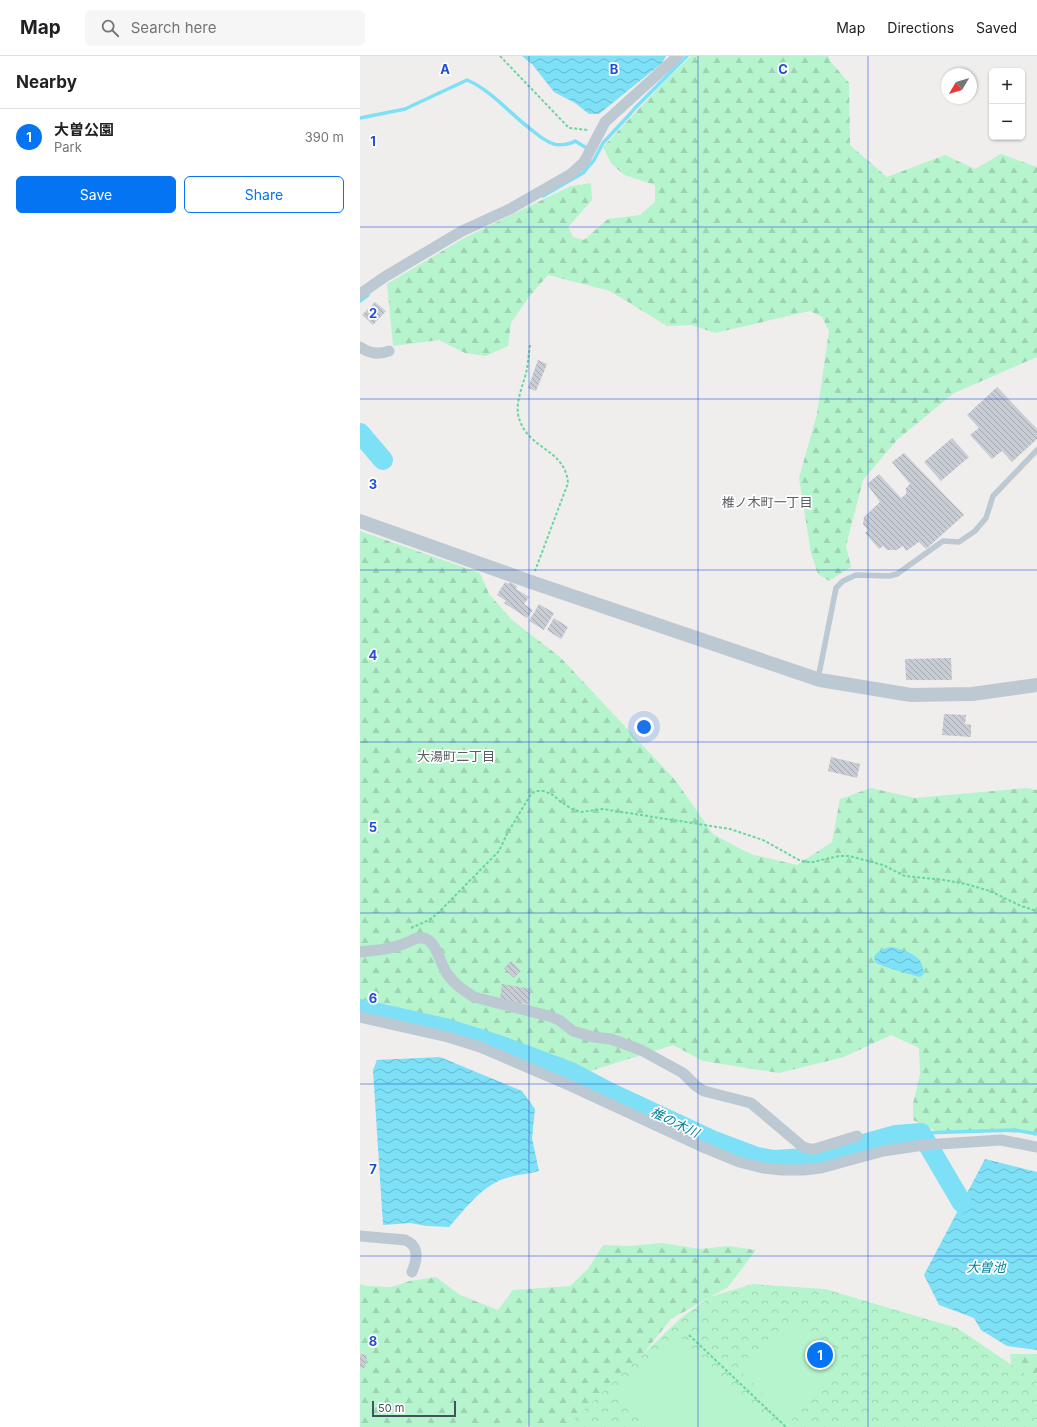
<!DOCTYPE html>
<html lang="en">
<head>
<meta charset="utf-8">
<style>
	body { margin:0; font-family:Inter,"Noto Sans JP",sans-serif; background:#f6f6f6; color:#202124 }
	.controls { position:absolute; right:12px; top:12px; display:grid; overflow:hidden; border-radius:6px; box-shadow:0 1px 3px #0004 }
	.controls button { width:36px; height:36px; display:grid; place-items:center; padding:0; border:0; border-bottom:1px solid #e0e0e0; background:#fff; color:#202124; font:20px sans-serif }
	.compass { position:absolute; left:581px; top:12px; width:36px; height:36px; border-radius:50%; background:#fff; box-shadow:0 1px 3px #0004; rotate:232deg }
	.scale { position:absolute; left:12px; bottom:10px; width:84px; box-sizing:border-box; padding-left:4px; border:2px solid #43525d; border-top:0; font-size:11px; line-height:14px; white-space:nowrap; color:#43525d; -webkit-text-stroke:3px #fff; paint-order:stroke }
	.you { position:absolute; left:284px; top:671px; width:14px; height:14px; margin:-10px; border:3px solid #fff; border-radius:50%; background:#1a73e8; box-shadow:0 0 0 6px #1a73e833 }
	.badge { display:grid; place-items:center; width:26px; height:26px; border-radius:50%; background:#0474f3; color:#fff; font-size:13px; font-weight:700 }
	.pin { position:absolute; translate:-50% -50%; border:2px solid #fff; box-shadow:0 1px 4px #0006 }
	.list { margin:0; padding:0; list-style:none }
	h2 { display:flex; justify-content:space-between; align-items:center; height:52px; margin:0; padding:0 16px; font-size:17px }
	h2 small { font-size:13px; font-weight:400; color:#757577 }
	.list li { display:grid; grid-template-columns:26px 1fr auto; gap:12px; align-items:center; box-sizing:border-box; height:56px; padding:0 16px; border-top:1px solid #e0e0e0 }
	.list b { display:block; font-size:15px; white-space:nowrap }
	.list p { margin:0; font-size:13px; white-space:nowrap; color:#757577 }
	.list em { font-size:13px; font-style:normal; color:#757577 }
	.actions { display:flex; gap:8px; padding:12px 16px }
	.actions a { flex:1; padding:9px 0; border:1px solid #0474f3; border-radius:6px; text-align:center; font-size:14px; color:#0474f3 }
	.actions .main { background:#0474f3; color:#fff }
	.icon { flex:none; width:22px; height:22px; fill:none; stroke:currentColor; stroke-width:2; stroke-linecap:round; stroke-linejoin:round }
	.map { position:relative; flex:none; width:677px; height:1371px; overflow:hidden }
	header { display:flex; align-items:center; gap:24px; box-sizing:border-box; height:56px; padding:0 20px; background:#fff; border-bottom:1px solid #e0e0e0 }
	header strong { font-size:19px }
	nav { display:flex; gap:22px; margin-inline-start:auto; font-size:14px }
	.search { width:280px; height:36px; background:#f6f6f6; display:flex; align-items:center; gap:10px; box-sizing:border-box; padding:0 14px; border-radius:6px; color:#757577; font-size:15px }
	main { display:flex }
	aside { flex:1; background:#fff }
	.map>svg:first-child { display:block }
</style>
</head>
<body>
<header>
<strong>Map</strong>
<div class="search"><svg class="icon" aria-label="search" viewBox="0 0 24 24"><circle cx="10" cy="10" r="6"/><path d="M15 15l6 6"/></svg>Search here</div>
<nav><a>Map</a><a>Directions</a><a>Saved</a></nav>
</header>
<main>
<aside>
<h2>Nearby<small></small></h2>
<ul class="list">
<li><span class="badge">1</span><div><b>大曽公園</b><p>Park</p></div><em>390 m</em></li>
</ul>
<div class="actions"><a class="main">Save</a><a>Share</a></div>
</aside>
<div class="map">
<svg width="677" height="1371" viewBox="0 0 677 1371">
	<defs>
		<pattern id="forest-firs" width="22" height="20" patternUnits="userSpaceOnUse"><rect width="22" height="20" fill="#b5f4cc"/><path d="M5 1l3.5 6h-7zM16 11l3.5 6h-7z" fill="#9dd3b2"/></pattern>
		<pattern id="park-crowns" width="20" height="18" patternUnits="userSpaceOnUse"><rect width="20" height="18" fill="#b5f4cc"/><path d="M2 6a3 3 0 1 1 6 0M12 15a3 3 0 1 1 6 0" fill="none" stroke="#9dd3b2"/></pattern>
		<pattern id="water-waves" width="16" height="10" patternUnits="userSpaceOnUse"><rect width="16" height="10" fill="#7de0f6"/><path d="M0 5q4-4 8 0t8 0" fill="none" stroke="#68b8ca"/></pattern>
		<pattern id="building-back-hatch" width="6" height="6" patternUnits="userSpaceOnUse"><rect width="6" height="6" fill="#c8ccd4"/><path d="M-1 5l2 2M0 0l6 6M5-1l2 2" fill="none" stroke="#a4a8af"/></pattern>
	</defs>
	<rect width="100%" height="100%" fill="#f0eded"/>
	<!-- forest -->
	<path fill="url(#forest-firs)" d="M331,0H468L470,5L489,27L490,89L527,121L585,99L615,113L641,98L677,111V301L594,337L537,384L503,424L486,490L491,511L469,525L458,518L451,497L439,422L457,358L469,275L462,261L450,255L355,277L332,269L307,270L250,235L188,219L168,242L151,267L148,290L126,300L105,297L79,284L33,290L27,228L106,181L211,130L231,127L232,144L208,171L213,181L224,184L248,163L280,159L295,146V129L264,119L251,107L243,91L304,26Z
		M0,475L120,517L129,538L152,564L200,601L316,725L353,778L390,798L437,809L472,786L480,743L511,732L555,742L667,732L677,734V1077L576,1075L553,1064V1048L560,1018L559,992L531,979L484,1001L419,1017L343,1005L313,989L224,1017L76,965L0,946Z
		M302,1187L340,1193L369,1190L396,1194L368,1231L311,1263L255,1333L293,1371H171L169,1369L166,1371H0V1228L6,1230L31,1231L50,1225L76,1221L100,1239L138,1254L153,1234L210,1230L228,1213L243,1189L269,1190Z
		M650,1298H677V1371L654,1336Z"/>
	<!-- park -->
	<path fill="url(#park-crowns)" d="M392,1228L465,1233L597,1272L677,1326V1371H206L321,1262L350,1241Z"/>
	<!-- garden -->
	<path fill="#b5f4cc" d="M434,1260L483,1309L431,1365L381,1316Z
		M319,1280L415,1371H297L260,1336Z"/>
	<!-- water -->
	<path fill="url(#water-waves)" d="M162,0H306L302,7L239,58H229L215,47L194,36L172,8Z
		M531,891C546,894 566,900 563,919L560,921C545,917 530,913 516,907L514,901C518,894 523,893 531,891Z
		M80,1001L162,1035L175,1053L172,1082L179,1115C168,1118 154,1119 143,1123C120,1132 105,1153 89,1171L67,1170L50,1167L23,1169L13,1014L17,1004Z
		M625,1103L677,1116V1294L647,1290L621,1274L614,1262L579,1249L564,1219Z"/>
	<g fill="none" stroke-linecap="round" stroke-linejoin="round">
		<!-- stream -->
		<path stroke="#7de0f6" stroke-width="3.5" d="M0,62L45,53L107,24C131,34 151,59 173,75C179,80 186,86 194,88C199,90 211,88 215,85L225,91
			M183,140L223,117L234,104L243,87L270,58L275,52L327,0
			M0,245L8,239
			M561,1077L655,1074L677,1078"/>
		<!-- river -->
		<path stroke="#7de0f6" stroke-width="20" d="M0,377L23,404
			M0,953L85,972L136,988L211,1016L251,1037L352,1084L397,1101L414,1104L447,1102L472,1097L536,1079L561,1077L602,1147"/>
	</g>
	<!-- building -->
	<path fill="url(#building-back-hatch)" d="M15,246L26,255L13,269L2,259Z
		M178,304L187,308L176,335L168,332Z
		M637,331L677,373V383L652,406L642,395L632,403L610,379L619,372L607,359Z
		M592,382L609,401L581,425L564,406Z
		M544,397L604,459L566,493L559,486L546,495L543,490L537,494H527L523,490L519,493L505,477L508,474L503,468L504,461L520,446L507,428L519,418L541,442L546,438V432L550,428L532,406Z
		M145,526L149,528L150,526L157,530L156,533L169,541L164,548L173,554L167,562L144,547L146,545L137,539Z
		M179,548L194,557L184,574L169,565Z
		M194,562L208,571L201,583L187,574Z
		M591,602L592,624H546L545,603Z
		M584,658L606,659L605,668L611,669V681L582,679Z
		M471,701L500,708L497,722L468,715Z
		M151,905L161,915L154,922L144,912Z
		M142,928L171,933L169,948L140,943Z
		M0,1298L7,1299L5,1312L0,1311Z"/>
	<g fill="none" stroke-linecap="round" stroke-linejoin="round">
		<!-- path -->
		<path stroke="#6ad69d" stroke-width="2" stroke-dasharray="3 2" stroke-linecap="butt" d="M140,0L209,72L228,74
			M170,289C169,297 168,305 167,313C164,327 156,343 158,358C165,394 205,391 208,427L175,515
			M51,872L69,864L77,858L139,795L147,778L171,738L176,735H184L193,739L201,746L212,753L221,756L243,753L370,773L403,784L439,804L447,806H453L479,800H489L523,809L545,820L584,824L606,828L630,835L661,850L677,855
			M329,1279L426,1371"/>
		<!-- service -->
		<path stroke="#bcc9d2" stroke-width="5.5" d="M458,623L476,532L483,525L496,519L529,520L537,518L583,485L599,486L615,475L626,462L633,440L677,394"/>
		<!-- minor -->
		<path stroke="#bcc9d2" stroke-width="11" d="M0,238L26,220L102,175L150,153L211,118L224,106L245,66L318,0
			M0,291C9,297 19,299 29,295
			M0,896C17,894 33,893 48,886C53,884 58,881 63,882C77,884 80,909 88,919C95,929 104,935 114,941L189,960L199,964L213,975L233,981L251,983L281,994L323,1017L336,1030L344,1035L391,1047L443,1091L450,1093H455L497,1080
			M0,961L88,981L120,991L211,1030L345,1092L379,1106L403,1112L422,1114H444L461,1112L523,1095L564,1089L641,1084L677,1091
			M0,1180L45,1184C60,1190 57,1204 52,1216"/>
		<!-- tertiary -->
		<path stroke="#bcc9d2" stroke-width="14" d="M0,465L171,526L460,624L551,639L612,638L677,629"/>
	</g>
	<!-- grid -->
	<path fill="none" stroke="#1d4ed8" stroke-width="1" stroke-opacity="0.55" d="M169,0V1371M338,0V1371M508,0V1371M0,171H677M0,343H677M0,514H677M0,686H677M0,857H677M0,1028H677M0,1200H677"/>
	<g text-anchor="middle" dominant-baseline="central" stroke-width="3.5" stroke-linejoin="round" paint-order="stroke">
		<!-- neighbourhood labels -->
		<g font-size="13" fill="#595e63" stroke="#fff">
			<text x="407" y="446">椎ノ木町一丁目</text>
			<text x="96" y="700">大湯町二丁目</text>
		</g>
		<!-- water labels -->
		<g font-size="13" font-style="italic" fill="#03809b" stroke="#fff">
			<text transform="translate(315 1066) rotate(26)">椎の木川</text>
			<text x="626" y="1211">大曽池</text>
		</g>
	</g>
	<g font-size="13" text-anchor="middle" font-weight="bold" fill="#1d4ed8" stroke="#fff" stroke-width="3.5" stroke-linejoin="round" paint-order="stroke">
		<text x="85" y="18">A</text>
		<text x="254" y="18">B</text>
		<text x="423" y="18">C</text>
		<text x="13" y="90">1</text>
		<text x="13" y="262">2</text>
		<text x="13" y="433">3</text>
		<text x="13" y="604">4</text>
		<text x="13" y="776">5</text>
		<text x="13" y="947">6</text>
		<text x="13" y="1118">7</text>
		<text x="13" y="1290">8</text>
	</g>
</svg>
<div class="controls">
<button>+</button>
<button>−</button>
</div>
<svg class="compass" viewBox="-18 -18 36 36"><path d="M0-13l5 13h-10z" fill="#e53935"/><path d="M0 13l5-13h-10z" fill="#757577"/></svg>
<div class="scale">50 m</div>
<div class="you"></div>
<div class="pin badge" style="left:460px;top:1299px">1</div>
</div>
</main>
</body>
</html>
